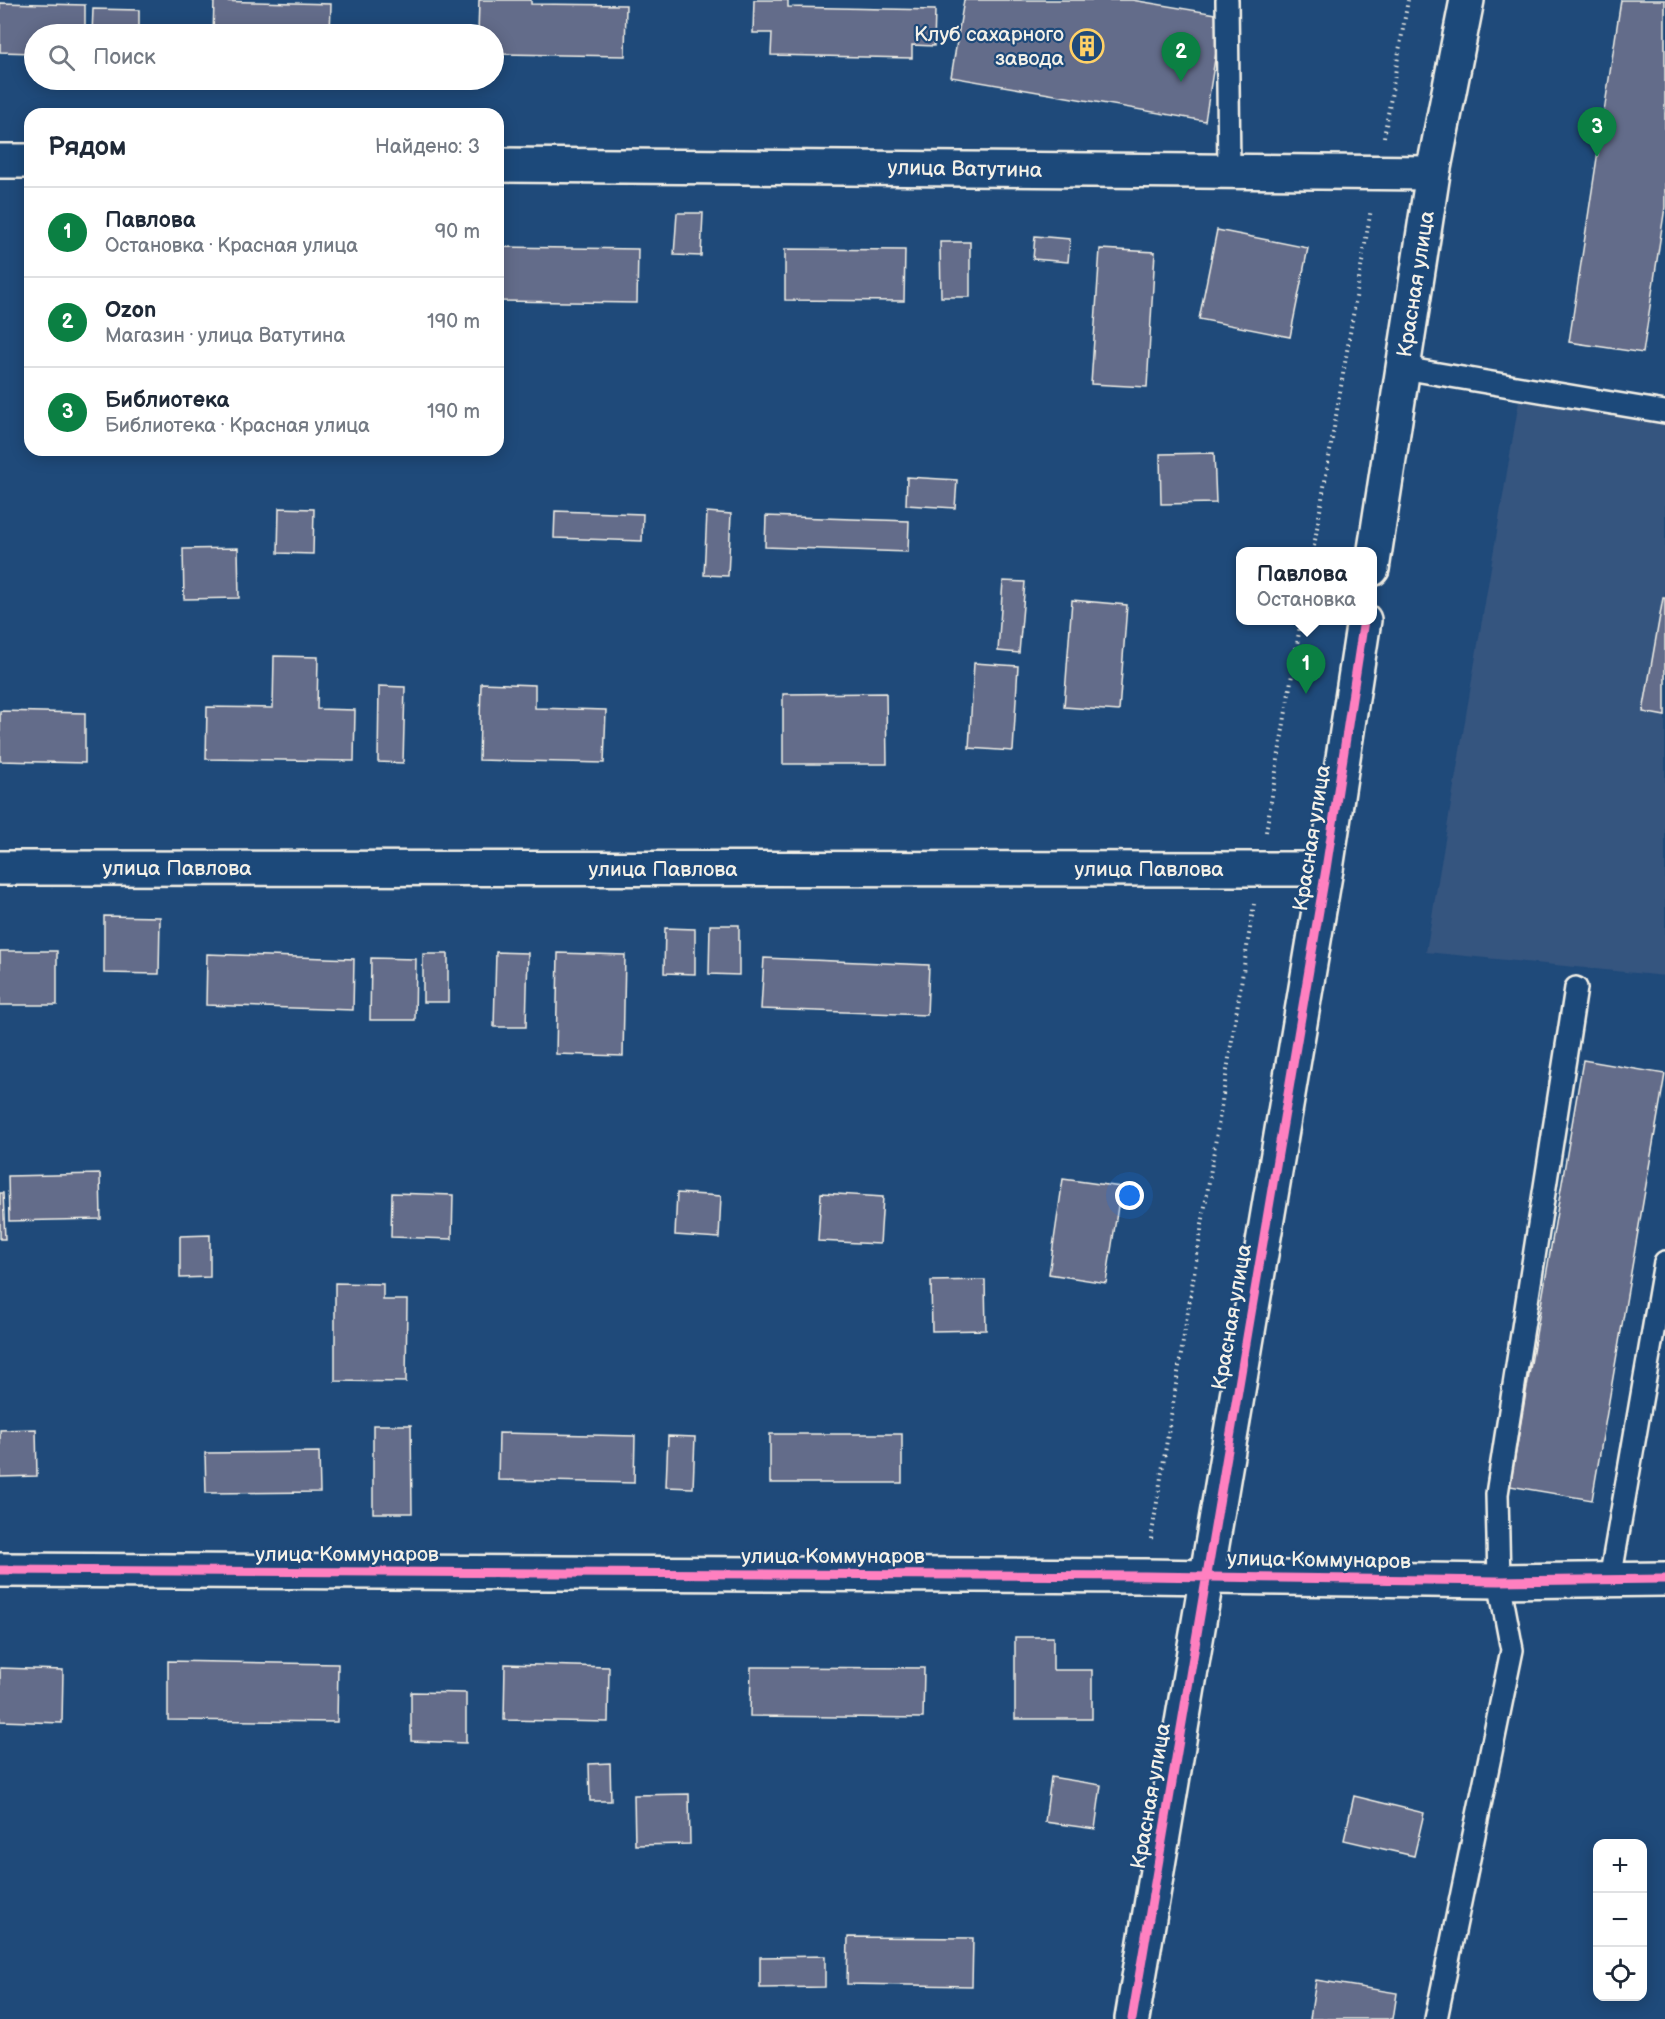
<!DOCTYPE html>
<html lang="ru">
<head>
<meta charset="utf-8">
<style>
	body { margin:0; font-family:"Balsamiq Sans",sans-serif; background:#f6f6f7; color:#1f2937 }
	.controls { position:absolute; right:18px; bottom:18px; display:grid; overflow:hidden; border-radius:12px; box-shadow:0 3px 15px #0003 }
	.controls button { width:54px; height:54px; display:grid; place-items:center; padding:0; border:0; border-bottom:2px solid #e0e1e3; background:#fff; color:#1f2937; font:30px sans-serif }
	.you { position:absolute; left:1130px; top:1196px; width:21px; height:21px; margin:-15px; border:4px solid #fff; border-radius:50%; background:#1a73e8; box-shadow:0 0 0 9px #1a73e833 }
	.badge { display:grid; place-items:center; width:39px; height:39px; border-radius:50%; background:#0b8043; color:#fff; font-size:20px; font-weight:700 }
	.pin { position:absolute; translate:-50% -50px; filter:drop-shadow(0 2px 3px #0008) }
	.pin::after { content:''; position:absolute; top:32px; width:21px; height:18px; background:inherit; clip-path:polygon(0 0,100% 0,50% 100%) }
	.popup { position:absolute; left:1236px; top:547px; width:141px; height:78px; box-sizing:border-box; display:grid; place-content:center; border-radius:12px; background:#fff; filter:drop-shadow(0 2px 4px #0005); font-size:20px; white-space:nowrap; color:#747a83 }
	.popup b { font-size:22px; color:#1f2937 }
	.popup::after { content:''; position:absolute; left:50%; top:100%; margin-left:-12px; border:12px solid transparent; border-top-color:#fff }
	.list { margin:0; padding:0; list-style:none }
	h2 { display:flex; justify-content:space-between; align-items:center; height:78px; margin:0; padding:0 24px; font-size:26px }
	h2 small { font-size:20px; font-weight:400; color:#747a83 }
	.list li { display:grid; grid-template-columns:39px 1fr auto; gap:18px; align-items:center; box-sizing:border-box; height:90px; padding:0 24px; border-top:2px solid #e0e1e3 }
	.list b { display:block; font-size:22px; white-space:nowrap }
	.list p { margin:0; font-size:20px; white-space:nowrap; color:#747a83 }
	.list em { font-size:20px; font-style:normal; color:#747a83 }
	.icon { flex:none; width:33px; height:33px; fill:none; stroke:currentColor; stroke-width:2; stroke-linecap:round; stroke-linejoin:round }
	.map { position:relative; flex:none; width:1665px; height:2019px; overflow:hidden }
	.search { position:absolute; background:#fff; box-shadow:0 3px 15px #0003; left:24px; top:24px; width:480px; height:66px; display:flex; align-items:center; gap:15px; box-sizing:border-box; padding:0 21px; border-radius:33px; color:#747a83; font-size:22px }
	.panel { position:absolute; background:#fff; box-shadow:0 3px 15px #0003; left:24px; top:108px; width:480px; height:348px; border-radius:18px }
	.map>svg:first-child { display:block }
</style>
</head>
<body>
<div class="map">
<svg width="1665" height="2019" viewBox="0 0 1665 2019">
	<rect width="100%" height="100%" fill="#1f4a7a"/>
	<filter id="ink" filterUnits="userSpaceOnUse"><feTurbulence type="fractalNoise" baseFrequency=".0167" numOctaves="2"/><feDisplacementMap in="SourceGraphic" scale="12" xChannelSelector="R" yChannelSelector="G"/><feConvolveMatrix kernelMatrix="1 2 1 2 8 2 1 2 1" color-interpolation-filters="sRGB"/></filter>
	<g filter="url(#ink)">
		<!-- built -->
		<path fill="#34547f" d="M1519,401L1665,423V976L1426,952Z"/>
		<!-- building -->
		<path fill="#646c8a" stroke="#f4f1e8" stroke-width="1.5" d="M479,0H531V4L626,5L625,56L494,54V34H478Z
			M754,0H788V7L935,10L934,46L912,45V58L771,55L772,33H753Z
			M964,0H1132L1222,15L1205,121L951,77Z
			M1621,0H1665V207L1643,353L1569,342Z
			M214,1L331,4L330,34H213Z
			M0,3L85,5V34H34V53L0,52Z
			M93,9L139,10V34H92Z
			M92,80H138V86L92,85Z
			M677,213H703L701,256L674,255Z
			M1217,230L1308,248L1290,337L1199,319Z
			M1035,236L1070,239L1068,262L1033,259Z
			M940,242H970V297H941Z
			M498,247L638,249L637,303L498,301Z
			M785,249L905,250L904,301L785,300Z
			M1100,249L1155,252L1147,387L1091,384Z
			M1214,453L1216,503L1161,504L1160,454Z
			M907,477L957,480L955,508L906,505Z
			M279,508L314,509L313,554L278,553Z
			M555,511L643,514L642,541L554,538Z
			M707,512L731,514L728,576L704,575Z
			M766,516L909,521L908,552L765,547Z
			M238,548L239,598L184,599L183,549Z
			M1003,581L1025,582L1019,653L998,651Z
			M1663,598H1665V716L1643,712Z
			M1072,600L1127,605L1119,711L1064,707Z
			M274,656L318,657L317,709L355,710L354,761L206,759L207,707L273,708Z
			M974,663L1018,666L1013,751L969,748Z
			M481,683L535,685V708L606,710L604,763L479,760Z
			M379,686L405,687L403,763L378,762Z
			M886,693L887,764H783V694Z
			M0,711L85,713V763L0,761Z
			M104,916L160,917L159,974L104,973Z
			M710,925H739V975L709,974Z
			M665,928L695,929V974L664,973Z
			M0,951H57V1005H0Z
			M496,952L528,953L526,1027H494Z
			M558,953L625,955L623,1056L556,1054Z
			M207,954L354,959L353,1010L206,1005Z
			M423,954H448V1002H423Z
			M371,958L416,959L415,1020H370Z
			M764,958L929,965L927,1015L761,1009Z
			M1583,1060L1665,1074L1592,1500L1510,1486Z
			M100,1174L101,1219L9,1221L8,1176Z
			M1063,1179L1121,1187L1106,1283L1049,1274Z
			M0,1193H3L5,1239H0Z
			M392,1193L453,1195L452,1239L391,1237Z
			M677,1193L721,1196L719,1238L675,1235Z
			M821,1193L883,1197L880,1244L818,1241Z
			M210,1235V1277L180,1278V1236Z
			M985,1280L986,1330L932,1331L931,1281Z
			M335,1283L383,1284V1300H407L406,1382L335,1381Z
			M373,1425H411L412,1513H373Z
			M36,1429L37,1476L0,1477V1430Z
			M499,1433L635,1436L634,1483L498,1480Z
			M770,1434H902V1483H770Z
			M668,1436L695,1437L693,1488L666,1487Z
			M319,1452L320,1492L206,1493L205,1453Z
			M1015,1637H1053V1670H1092V1719H1015Z
			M168,1661L338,1664L337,1722L168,1720Z
			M505,1664L609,1667L608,1722L504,1720Z
			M751,1667L924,1668L923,1718L750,1716Z
			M0,1668L63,1670L62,1723L0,1721Z
			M411,1692L466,1693V1743L411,1741Z
			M610,1763L611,1801H590L589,1764Z
			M1051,1777L1101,1785L1095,1829L1045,1822Z
			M689,1794L690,1844L635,1845L634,1795Z
			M1354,1796L1424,1813L1414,1856L1344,1840Z
			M848,1937L973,1938L972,1986L847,1984Z
			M825,1956V1987L760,1988V1957Z
			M1316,1980L1397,1993L1393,2019H1310Z"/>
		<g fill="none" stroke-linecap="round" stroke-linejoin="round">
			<!-- lane casing -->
			<g stroke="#f4f1e8" stroke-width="26">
				<path id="lane" d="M1227,0L1229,171
					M1403,368L1665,412
					M1610,1580L1665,1262
					M1436,2019L1512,1650L1499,1581L1497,1494L1576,988"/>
			</g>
			<!-- street casing -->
			<g stroke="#f4f1e8" stroke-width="38">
				<path id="street" d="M0,161H30
					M498,165L1433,173
					M0,868L1326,869
					M0,1570L1145,1576L1499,1581L1665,1579"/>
			</g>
			<!-- secondary casing -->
			<g stroke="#f4f1e8" stroke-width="38">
				<path id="secondary" d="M1372,569L1433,173L1467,0
					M1132,2019L1326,869L1364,620"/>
			</g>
			<!-- path -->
			<path stroke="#f4f1e8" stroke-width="4" stroke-dasharray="1.5 4.5" stroke-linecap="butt" d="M1384,137L1408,0
				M1313,552L1371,209
				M1266,832L1301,620
				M1151,1539L1254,904"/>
			<!-- lane -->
			<use href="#lane" stroke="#1f4a7a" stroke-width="21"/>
			<!-- street -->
			<use href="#street" stroke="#1f4a7a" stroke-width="33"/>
			<!-- secondary -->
			<use href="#secondary" stroke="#1f4a7a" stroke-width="33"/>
			<!-- cycleway casing -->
			<g stroke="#1f4a7a" stroke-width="13">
				<path id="cycleway" d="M0,1570L1145,1576L1499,1581L1665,1579
					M1132,2019L1326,869L1364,620"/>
			</g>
			<!-- cycleway -->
			<use href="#cycleway" stroke="#ff80c0" stroke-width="9"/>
		</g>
	</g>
	<!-- icons -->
	<defs>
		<g id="building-ring" transform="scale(1.725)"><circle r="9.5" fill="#1f4a7a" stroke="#ffd166" stroke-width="1.5"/><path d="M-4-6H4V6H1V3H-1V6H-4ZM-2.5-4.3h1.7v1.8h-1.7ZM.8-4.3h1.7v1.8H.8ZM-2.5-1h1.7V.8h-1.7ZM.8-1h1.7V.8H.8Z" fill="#ffd166"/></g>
	</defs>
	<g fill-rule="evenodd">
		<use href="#building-ring" x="1087" y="46"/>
	</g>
	<g text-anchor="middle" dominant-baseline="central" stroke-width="4.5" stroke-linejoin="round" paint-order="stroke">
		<!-- poi labels -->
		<g font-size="21" fill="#f4f1e8" stroke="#1f4a7a" text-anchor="end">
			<text x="1064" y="34">Клуб сахарного<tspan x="1064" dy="24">завода</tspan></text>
		</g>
		<!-- street labels -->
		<g font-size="21" fill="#f4f1e8" stroke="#1f4a7a">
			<text transform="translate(965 169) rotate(1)">улица Ватутина</text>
			<text transform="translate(1416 284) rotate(-81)">Красная улица</text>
			<text transform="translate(1312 838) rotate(-81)">Красная улица</text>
			<text x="177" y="868">улица Павлова</text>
			<text x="663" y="869">улица Павлова</text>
			<text x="1149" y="869">улица Павлова</text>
			<text transform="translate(1232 1317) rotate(-80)">Красная улица</text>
			<text x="347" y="1554">улица Коммунаров</text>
			<text x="833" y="1556">улица Коммунаров</text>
			<text transform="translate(1319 1560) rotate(1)">улица Коммунаров</text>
			<text transform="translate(1151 1796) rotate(-80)">Красная улица</text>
		</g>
	</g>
</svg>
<div class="controls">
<button>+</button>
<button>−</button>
<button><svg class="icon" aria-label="locate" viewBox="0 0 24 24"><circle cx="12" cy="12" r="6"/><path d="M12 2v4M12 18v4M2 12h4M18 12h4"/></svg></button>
</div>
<div class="you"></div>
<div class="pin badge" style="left:1306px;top:694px">1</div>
<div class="popup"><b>Павлова</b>Остановка</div>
<div class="pin badge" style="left:1181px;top:82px">2</div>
<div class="pin badge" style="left:1597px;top:157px">3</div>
<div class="search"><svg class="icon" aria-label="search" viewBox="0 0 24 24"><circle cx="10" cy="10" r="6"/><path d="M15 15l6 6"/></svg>Поиск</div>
<section class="panel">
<h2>Рядом<small>Найдено: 3</small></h2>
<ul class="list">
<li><span class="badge">1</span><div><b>Павлова</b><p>Остановка · Красная улица</p></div><em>90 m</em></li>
<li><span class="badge">2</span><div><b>Ozon</b><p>Магазин · улица Ватутина</p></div><em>190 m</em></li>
<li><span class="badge">3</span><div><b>Библиотека</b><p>Библиотека · Красная улица</p></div><em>190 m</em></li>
</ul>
</section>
</div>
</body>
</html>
